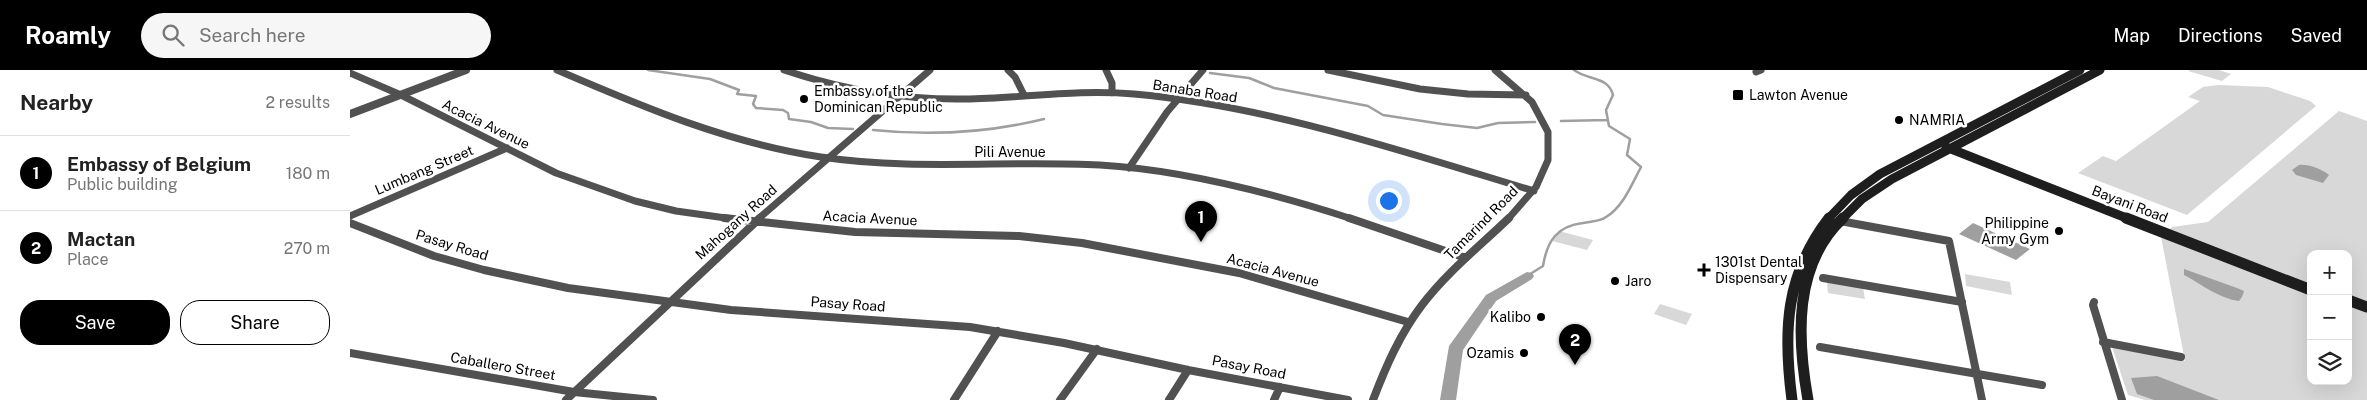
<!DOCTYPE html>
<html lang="en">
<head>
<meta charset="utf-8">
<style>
	body { margin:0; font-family:"Public Sans",sans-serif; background:#f6f6f6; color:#222 }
	.controls { position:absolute; right:15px; bottom:15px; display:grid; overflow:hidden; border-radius:10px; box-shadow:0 5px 20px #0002 }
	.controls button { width:45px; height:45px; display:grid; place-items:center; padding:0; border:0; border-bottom:1px solid #e0e0e0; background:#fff; color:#222; font:25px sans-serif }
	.you { position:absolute; left:1038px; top:130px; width:18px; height:18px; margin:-12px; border:4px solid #fff; border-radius:50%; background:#1a73e8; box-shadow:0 0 0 8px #1a73e833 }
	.badge { display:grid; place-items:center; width:32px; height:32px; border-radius:50%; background:#000; color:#fff; font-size:16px; font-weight:700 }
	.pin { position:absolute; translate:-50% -41px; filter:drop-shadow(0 1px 2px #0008) }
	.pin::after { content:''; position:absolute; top:26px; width:18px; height:15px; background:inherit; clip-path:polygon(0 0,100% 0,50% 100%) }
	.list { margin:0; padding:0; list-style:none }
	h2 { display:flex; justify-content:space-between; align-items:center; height:65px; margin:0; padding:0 20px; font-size:21px }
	h2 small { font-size:16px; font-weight:400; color:#767676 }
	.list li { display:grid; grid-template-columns:32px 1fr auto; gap:15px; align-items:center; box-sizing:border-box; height:75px; padding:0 20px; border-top:1px solid #e0e0e0 }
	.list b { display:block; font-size:19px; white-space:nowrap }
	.list p { margin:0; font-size:16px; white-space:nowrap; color:#767676 }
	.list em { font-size:16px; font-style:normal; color:#767676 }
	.actions { display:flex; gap:10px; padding:15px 20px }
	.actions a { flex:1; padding:11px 0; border:1px solid #000; border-radius:20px; text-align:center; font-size:18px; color:#000 }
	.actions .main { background:#000; color:#fff }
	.icon { flex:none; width:28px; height:28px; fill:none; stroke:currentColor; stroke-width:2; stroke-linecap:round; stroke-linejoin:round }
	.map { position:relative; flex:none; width:2017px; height:330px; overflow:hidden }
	header { display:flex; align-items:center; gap:30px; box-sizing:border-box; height:70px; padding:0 25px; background:#000; color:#fff }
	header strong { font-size:24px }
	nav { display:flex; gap:28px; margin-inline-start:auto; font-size:18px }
	.search { width:350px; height:45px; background:#f6f6f6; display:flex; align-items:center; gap:12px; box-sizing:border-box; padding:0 18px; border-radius:28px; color:#767676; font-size:19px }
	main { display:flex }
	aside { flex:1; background:#fff }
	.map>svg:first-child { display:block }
</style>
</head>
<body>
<header>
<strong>Roamly</strong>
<div class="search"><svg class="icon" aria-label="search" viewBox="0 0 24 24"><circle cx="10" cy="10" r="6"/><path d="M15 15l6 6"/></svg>Search here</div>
<nav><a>Map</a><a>Directions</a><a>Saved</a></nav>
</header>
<main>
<aside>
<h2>Nearby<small>2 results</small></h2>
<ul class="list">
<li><span class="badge">1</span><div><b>Embassy of Belgium</b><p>Public building</p></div><em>180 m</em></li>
<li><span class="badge">2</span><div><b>Mactan</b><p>Place</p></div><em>270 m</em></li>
</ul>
<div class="actions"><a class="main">Save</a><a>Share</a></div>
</aside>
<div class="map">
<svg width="2017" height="330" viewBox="0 0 2017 330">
	<rect width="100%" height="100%" fill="#fff"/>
	<!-- green -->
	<path fill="#d8d8d8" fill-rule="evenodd" d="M1840,0H1869L1881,4L1872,11L1838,1Z
		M1868,15L1918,17L1960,31L1966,36L1837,145L1728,103L1753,86L1766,91L1850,31L1838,27L1853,17Z
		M1989,41L2017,51V330H1795L1778,325L1762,277L1835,291L1811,167L1822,157L1858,152ZM1961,184H1998V311H1961Z
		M1209,161L1243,170L1237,180L1202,171Z
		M1615,204L1660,212L1662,225L1616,216Z
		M1477,212L1513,217L1515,229L1478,223Z
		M1310,234L1342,244L1336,255L1304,244Z"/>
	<!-- water -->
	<path fill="#9f9f9f" d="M1949,95C1959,94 1971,99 1979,105L1973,113L1946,105L1942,100Z
		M1623,153L1680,179L1666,190L1609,164Z
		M1834,199L1887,218L1894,221L1892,227L1889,231C1870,229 1851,214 1834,205Z
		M1807,306L1869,330H1804L1787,324L1781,308Z"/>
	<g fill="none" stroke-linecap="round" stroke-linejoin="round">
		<!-- stream -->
		<path stroke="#9f9f9f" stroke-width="2.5" d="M298,0L360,9L389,20L387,24L406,26L403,34L406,38L433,40L438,43L439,49L461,52L478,58L503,59
			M860,3L899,8L924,18L1018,36L1033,45L1092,54L1127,58L1148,53L1185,52
			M1211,51L1257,50
			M523,60C581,66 637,63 694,49
			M1177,206L1193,196C1197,171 1207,156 1233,153C1241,151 1249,152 1256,147C1273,137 1282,114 1291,97L1277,85L1280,69L1259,56L1256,40L1263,25C1258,6 1239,11 1224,0"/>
		<!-- river -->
		<path fill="#9f9f9f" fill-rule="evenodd" d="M1177,202L1182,203L1184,206L1182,209L1146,231L1113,280L1106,330H1090L1099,276L1136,225Z"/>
		<!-- minor-far1 -->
		<path stroke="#515151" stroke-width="7" d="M207,0C293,37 378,73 471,87C564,101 657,90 750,95C835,100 922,123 1002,149
			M434,0C493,20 553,30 615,29C672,28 728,19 784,24C919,36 1055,82 1184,121
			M658,0L665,7L674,25
			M756,0L762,13V23
			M978,0L1070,19L1118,24L1176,25
			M1145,0L1182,32L1198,62V90L1186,117L1158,149
			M1406,2L1411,0
			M0,3L51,25L206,103L285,131L326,141L383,149
			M779,98L817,42L853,0
			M0,146L157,78
			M408,149L580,0"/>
		<!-- minor -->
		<path stroke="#515151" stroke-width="8" d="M374,148L505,162L669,166L732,173L889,203L1058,252
			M999,148L1116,188
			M1490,151L1599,171L1632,330
			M0,153L84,186L134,200L218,218L381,240L620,257L714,273L838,300L998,330
			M1473,208L1612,232
			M1744,232L1743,235L1772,330
			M1753,272L1831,287
			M1470,277L1692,315
			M0,283L224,322L303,330
			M216,330L410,148
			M604,330L648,261
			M710,330L747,279
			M819,330L838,300
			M924,330L930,317
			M1023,330C1036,296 1050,264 1072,235C1097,202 1130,176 1159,148"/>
		<!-- tertiary -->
		<path stroke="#515151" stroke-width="8" d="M0,44L116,0"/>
		<!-- secondary-far1 -->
		<path stroke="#1e1e1e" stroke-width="9" d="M1596,77L1779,149
			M1478,149L1501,125L1530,104L1730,0
			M1492,149L1512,129L1542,109L1750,0"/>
		<!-- secondary -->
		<path stroke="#1e1e1e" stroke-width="11" d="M1776,148L1961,220
			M1998,230L2017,237
			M1442,330C1433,261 1435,205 1479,148
			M1458,330C1447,268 1443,195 1493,148"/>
	</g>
	<!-- markers -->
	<g fill="#000" stroke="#fff" stroke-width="2">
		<rect x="1382" y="19" width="12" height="12" rx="2.5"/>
		<circle cx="454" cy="29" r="5"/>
		<circle cx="1549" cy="50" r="5"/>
		<circle cx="1709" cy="161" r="5"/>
		<path d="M1351.5 192.5h5v5h5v5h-5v5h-5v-5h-5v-5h5z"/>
		<circle cx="1265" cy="211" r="5"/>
		<circle cx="1191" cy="247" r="5"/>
		<circle cx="1174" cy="283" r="5"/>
	</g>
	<g text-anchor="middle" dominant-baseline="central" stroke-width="5" stroke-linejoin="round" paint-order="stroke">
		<!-- poi labels -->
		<g font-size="14" fill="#000" stroke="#fff" text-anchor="start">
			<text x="464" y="21">Embassy of the<tspan x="464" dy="16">Dominican Republic</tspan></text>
			<text x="1399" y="25">Lawton Avenue</text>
			<text x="1559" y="50">NAMRIA</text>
			<text x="1699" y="153" text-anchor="end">Philippine<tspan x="1699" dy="16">Army Gym</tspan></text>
			<text x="1365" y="192">1301st Dental<tspan x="1365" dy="16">Dispensary</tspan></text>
			<text x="1275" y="211">Jaro</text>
			<text x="1181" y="247" text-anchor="end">Kalibo</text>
			<text x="1164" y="283" text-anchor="end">Ozamis</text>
		</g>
		<!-- street labels -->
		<g font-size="14" fill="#000" stroke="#fff">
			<text transform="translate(845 21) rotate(9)">Banaba Road</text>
			<text transform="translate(136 54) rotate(26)">Acacia Avenue</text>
			<text x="660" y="82">Pili Avenue</text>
			<text transform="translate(74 100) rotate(-23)">Lumbang Street</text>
			<text transform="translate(1780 134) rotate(21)">Bayani Road</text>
			<text transform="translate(520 148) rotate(3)">Acacia Avenue</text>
			<text transform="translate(386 152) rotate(-42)">Mahogany Road</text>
			<text transform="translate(1131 153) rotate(-45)">Tamarind Road</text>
			<text transform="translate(102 175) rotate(17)">Pasay Road</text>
			<text transform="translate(923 200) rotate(15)">Acacia Avenue</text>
			<text transform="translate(498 234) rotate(4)">Pasay Road</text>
			<text transform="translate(153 296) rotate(10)">Caballero Street</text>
			<text transform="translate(899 297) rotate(11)">Pasay Road</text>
		</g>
	</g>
</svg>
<div class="controls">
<button>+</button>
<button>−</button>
<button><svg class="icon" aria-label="layers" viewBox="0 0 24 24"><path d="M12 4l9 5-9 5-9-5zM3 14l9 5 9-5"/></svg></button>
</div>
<div class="you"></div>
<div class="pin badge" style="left:851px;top:172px">1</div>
<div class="pin badge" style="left:1225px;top:295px">2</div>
</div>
</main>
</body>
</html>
